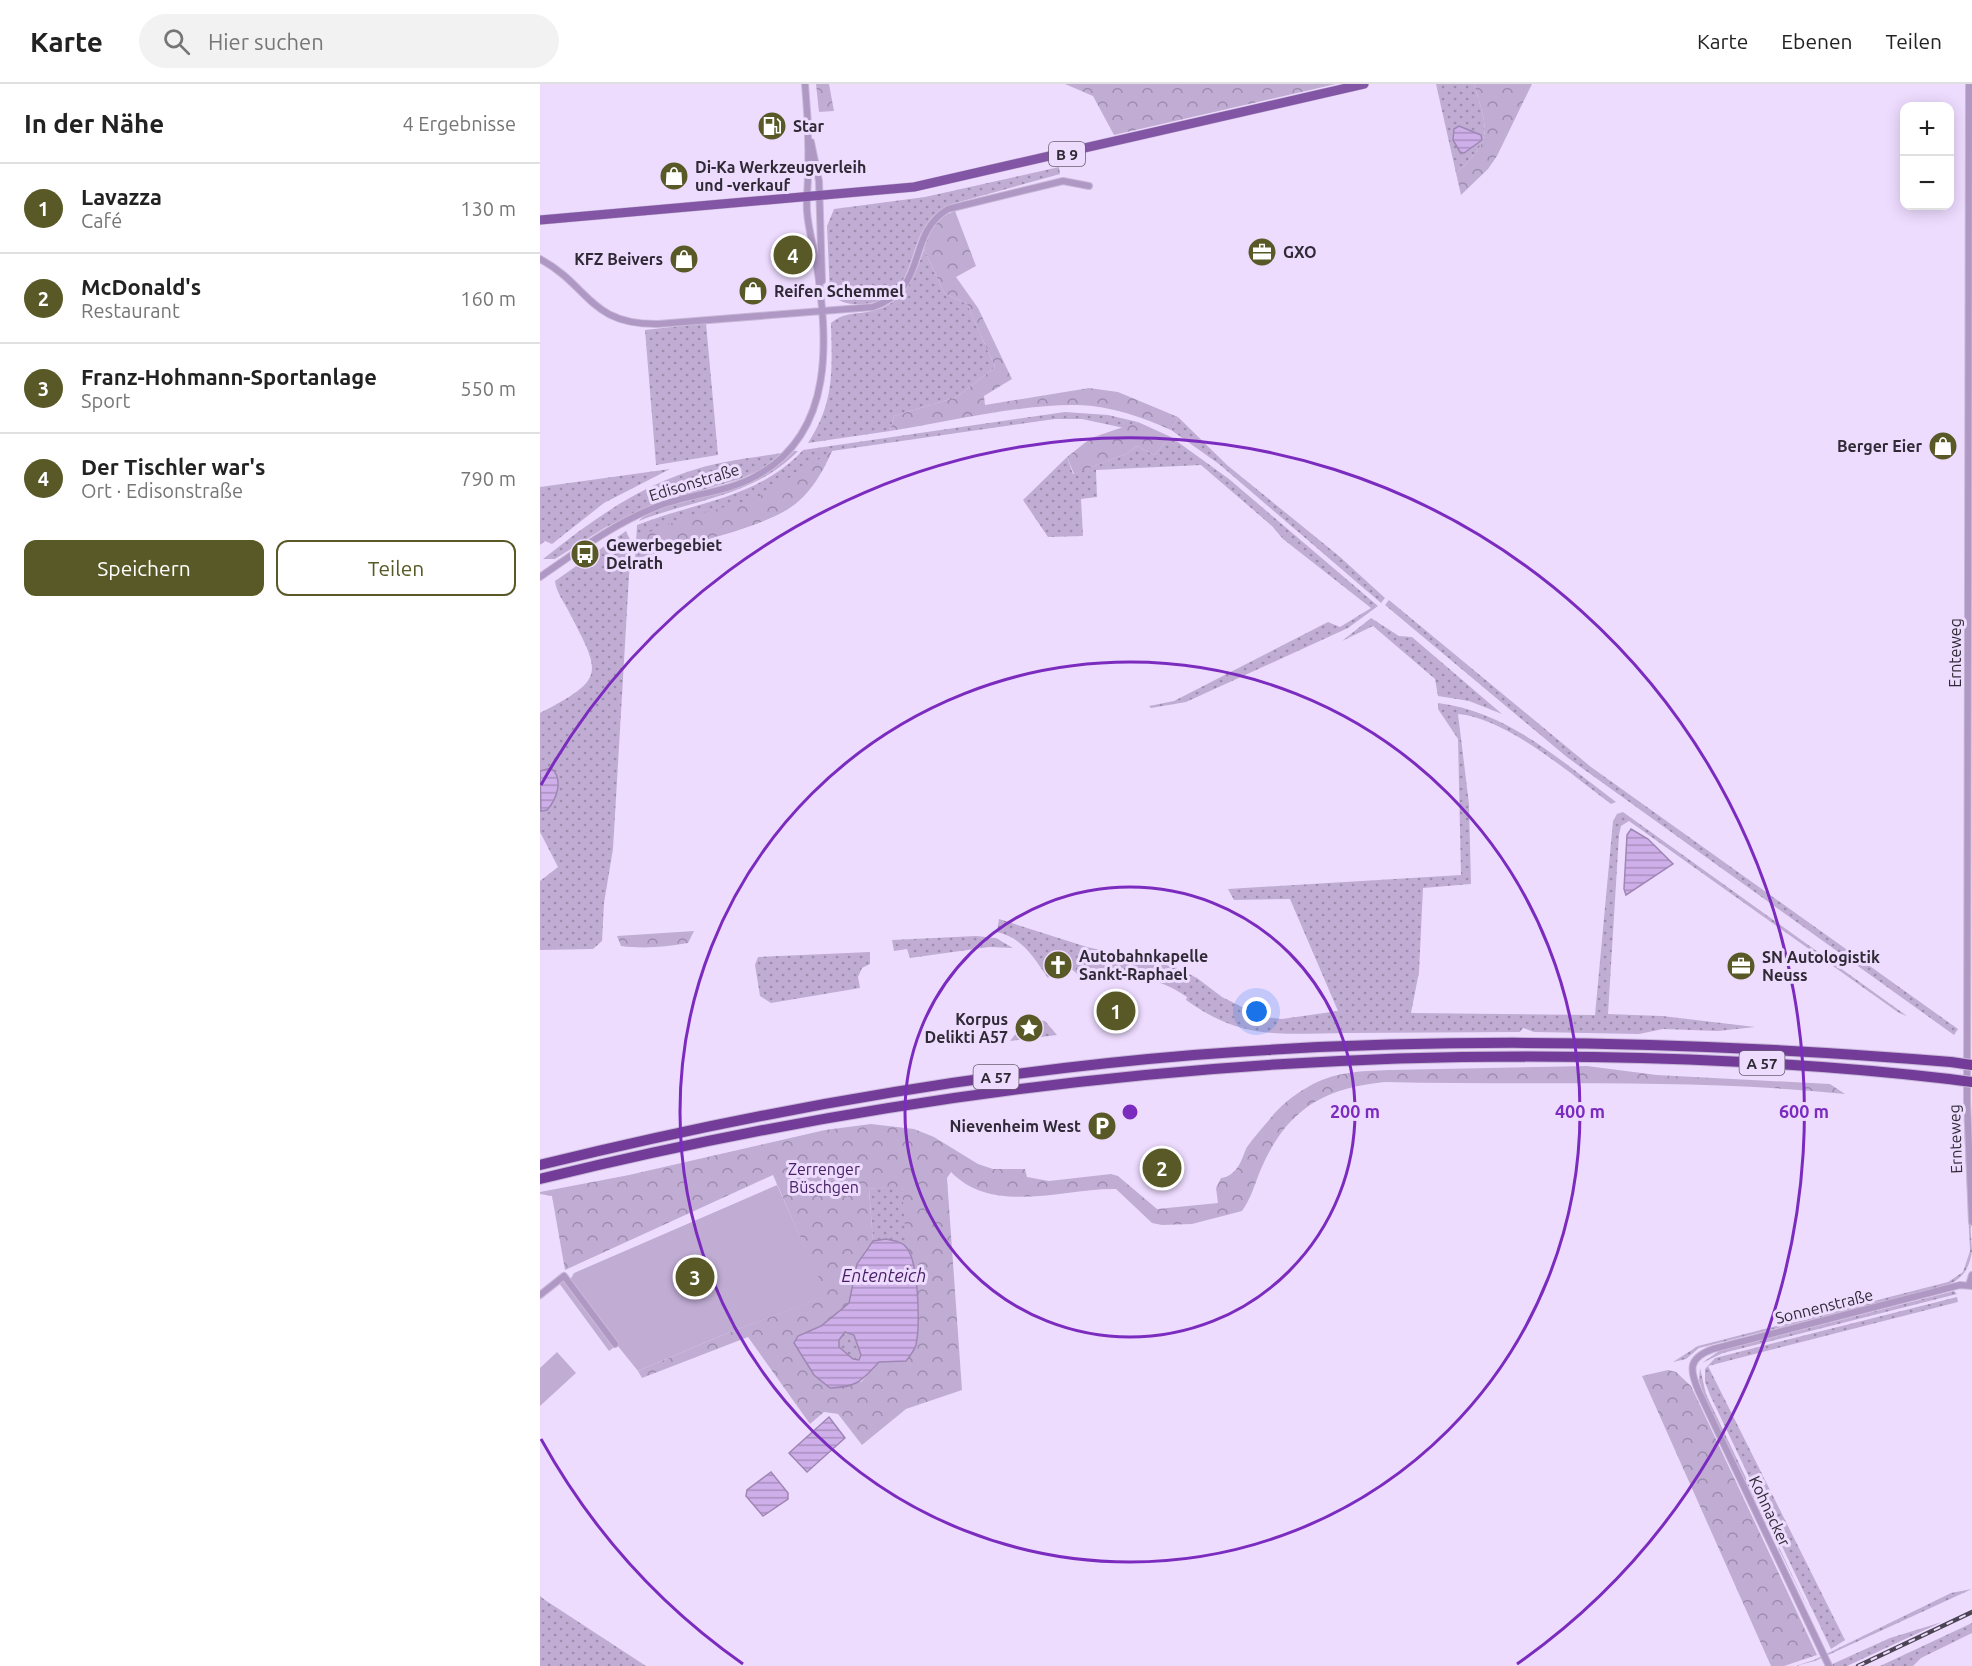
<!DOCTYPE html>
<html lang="de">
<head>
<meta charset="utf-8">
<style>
	body { margin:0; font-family:Ubuntu,sans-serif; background:#f2f2f2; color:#222 }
	.controls { position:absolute; right:18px; top:18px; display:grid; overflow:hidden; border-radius:12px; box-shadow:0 3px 15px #0003 }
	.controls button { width:54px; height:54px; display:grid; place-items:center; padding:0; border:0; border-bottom:2px solid #e0e0e0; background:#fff; color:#222; font:30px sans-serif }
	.you { position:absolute; left:717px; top:928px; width:21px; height:21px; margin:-15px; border:4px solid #fff; border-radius:50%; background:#1a73e8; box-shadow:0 0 0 9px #1a73e833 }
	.badge { display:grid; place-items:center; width:39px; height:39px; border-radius:50%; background:#585926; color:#fff; font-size:20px; font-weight:700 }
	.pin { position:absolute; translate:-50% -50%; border:3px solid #fff; box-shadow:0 2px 6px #0006 }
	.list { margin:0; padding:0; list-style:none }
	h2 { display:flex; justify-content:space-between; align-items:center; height:78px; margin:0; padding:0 24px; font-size:26px }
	h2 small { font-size:20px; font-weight:400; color:#767676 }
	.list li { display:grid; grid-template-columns:39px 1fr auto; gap:18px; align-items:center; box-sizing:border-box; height:90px; padding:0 24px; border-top:2px solid #e0e0e0 }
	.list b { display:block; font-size:22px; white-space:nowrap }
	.list p { margin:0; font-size:20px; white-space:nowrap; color:#767676 }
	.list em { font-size:20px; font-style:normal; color:#767676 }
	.actions { display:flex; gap:12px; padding:18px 24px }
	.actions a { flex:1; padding:14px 0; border:2px solid #585926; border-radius:12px; text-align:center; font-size:21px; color:#585926 }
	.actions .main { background:#585926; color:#fff }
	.icon { flex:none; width:33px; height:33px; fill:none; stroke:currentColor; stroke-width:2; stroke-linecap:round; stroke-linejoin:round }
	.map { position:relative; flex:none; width:1432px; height:1582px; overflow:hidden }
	header { display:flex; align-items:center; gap:36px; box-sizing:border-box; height:84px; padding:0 30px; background:#fff; border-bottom:2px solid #e0e0e0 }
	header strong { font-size:28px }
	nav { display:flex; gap:33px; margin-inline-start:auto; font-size:21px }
	.search { width:420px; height:54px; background:#f2f2f2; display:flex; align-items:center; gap:15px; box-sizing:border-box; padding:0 21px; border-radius:33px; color:#767676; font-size:22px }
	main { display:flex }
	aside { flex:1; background:#fff }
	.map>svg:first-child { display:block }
</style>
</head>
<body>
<header>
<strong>Karte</strong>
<div class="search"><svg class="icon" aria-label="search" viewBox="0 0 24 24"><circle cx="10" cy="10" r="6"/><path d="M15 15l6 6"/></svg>Hier suchen</div>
<nav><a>Karte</a><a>Ebenen</a><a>Teilen</a></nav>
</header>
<main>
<aside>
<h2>In der Nähe<small>4 Ergebnisse</small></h2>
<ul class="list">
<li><span class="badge">1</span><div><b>Lavazza</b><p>Café</p></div><em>130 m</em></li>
<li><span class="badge">2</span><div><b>McDonald's</b><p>Restaurant</p></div><em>160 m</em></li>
<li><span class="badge">3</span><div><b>Franz-Hohmann-Sportanlage</b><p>Sport</p></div><em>550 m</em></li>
<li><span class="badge">4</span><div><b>Der Tischler war's</b><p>Ort · Edisonstraße</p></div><em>790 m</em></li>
</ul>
<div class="actions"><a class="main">Speichern</a><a>Teilen</a></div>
</aside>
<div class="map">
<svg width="1432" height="1582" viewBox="0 0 1432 1582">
	<defs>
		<pattern id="grass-dots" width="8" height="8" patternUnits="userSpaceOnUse" patternTransform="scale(1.5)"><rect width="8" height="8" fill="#c1add4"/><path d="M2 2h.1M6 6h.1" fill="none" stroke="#9d8dad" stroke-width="1.8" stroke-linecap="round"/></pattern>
		<pattern id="forest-crowns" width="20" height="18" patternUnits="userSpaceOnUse" patternTransform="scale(1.5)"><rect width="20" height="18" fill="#c1add4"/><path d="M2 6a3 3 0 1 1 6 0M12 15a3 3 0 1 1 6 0" fill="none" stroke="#9d8dad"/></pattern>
		<pattern id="water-rules" width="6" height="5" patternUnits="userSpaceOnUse" patternTransform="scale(1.5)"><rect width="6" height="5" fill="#cfafea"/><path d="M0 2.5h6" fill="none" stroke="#a88fbe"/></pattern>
	</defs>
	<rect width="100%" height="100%" fill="#eedcff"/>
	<!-- grass -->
	<path fill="url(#grass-dots)" d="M896,0H934C947,45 955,55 916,89Z
		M519,83L520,90L412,120C358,141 387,215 324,220C309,221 301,219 290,210L287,142L294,125L385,113Z
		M384,165L404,209L427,220L455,283L417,313L354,332L350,347L268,359C295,318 292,286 291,239C303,229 313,230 327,228C363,222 374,196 384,165Z
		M166,239L178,371L116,381L105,246Z
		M525,328L568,331L598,338L584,344L542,335H515L292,367C282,389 270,411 248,425C212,447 138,462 95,475L97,441C156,418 219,414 263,366Z
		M638,333L687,381L799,472L845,514L841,519L679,380L631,346Z
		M631,353L689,395L838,522L808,544L646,618L611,624L609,622L634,617L788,538L800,543L831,524L743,455L732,442L661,381L556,386L557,413L541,415L543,452L508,453L483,416L527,373L533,390L586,370L597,362L614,371Z
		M254,367H258C215,412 154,415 99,437C113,419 180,410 204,401C223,394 240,382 254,367Z
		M242,369L222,385L200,395L115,420L66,443L15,475H3C47,440 93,406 147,388C178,377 210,374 242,369Z
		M130,385L64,419L12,460L5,457L0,461V403Z
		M86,447L91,458L73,765L64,819L62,857L53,865L0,866V797L18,783L0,748V629C67,594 61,590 28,526C23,517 16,507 15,497Z
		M849,516L1051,683L1418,945L1414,951L1028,674L845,521Z
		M831,534L859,552L872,553L962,630L929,617L898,612L895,595L833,542L802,557Z
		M898,619C969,628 1021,677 1076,718L1071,720C1032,691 967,634 918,630L929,720L931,800L883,804L879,888L871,929L1055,931L1073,737L1077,730L1083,728L1367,932L1359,929L1089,737L1081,742L1079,751L1068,930L1122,932L1215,943L1178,947L1123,945L1099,950L994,948L983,944L980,948C923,948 866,949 809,949C743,949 704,958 646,916L647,913C627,900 612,893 588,896L587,886L566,887V893L542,894L521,876H514L511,882L514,888L508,894C494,874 483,854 457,848L459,835L547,863L635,883L657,894L682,913L722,933L742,935L798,927L750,815L694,816L688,805L921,791L918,655L898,625Z
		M436,852L456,854L473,864L449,863L370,874L367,865L354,867L352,856Z
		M330,868V880L322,884L318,893L320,904L231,919L220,912L215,881L218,873Z
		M491,934L505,937L517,951L470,957L487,935Z
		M1423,1022L1432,1167C1429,1185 1424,1193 1408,1201L1159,1264L1146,1275L1133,1278L1158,1262L1408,1198L1423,1188L1430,1167Z
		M362,1101L368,1165L359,1157H333L329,1105Z
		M1414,1207L1417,1210L1183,1269L1162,1279L1179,1267Z
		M1417,1213L1418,1218L1168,1282L1305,1556L1291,1565L1170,1311L1165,1298V1285L1175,1274Z
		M305,1248L314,1251L321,1271L319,1276L313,1275L299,1263V1256Z
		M1160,1284L1166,1310L1275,1539L1165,1314L1159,1296Z
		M1432,1505L1275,1577L1255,1582L1274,1576L1411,1509Z
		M0,1512L5,1516L106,1582H0Z
		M1402,1538L1307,1582H1288L1350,1554Z
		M1432,1539V1549L1381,1574L1373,1582H1340Z"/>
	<!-- forest -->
	<path fill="url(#forest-crowns)" fill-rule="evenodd" d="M276,0H289L294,27L279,28Z
		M525,0H796L574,51L553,12Z
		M934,0H992L957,72L948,85L921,111L916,89C955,55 947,45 934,0Z
		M415,127L436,182L416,193L438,224L472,295L444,312L445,321L549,304L578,308L638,333L631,346C602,333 571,322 538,321C480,320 409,338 350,347L354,332L417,313L455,283L427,220L404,209L384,165C389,148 397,133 415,127Z
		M598,338L631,353L614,371L597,362L586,370L534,390L527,373L551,354Z
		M292,367C282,389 270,411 248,425C212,447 138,462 95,475L100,470L102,451L147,433L215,415Z
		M154,847L148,859C126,863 103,865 81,862L77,852Z
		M1047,982L1117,991L1290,1000L1305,1010C1152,994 998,1002 845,998C782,1004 746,1027 721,1085C715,1099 711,1115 702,1127L652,1140L622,1141L612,1139L576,1105C523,1104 454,1132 411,1088L407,1094L422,1306L366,1325L322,1361L298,1330L284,1328L270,1340L208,1253L102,1294L98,1287L185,1250L286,1212L233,1091L25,1186L12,1112L0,1110V1108L89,1091L285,1046L331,1040L374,1045L394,1053L438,1080L453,1085H485L487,1093L509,1097L571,1090L578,1092L617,1125L678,1119L676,1104L681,1094C697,1092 701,1077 706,1065C709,1059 723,1043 729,1036C739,1023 753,1011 768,1003C792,988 821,987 849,986ZM362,1102C364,1123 364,1145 368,1166C375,1203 389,1243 366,1277L339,1278L321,1298L258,1252C275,1245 300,1235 309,1218C322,1195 309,1183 333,1157L329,1105Z
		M1128,1286L1136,1288L1151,1302L1277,1571L1244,1582H1231L1102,1292Z"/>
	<!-- pitch -->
	<path fill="#c1add4" d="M237,1101L287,1212L185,1250L98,1287L77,1261L69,1267L19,1199L30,1196L34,1189Z
		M17,1268L36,1289L0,1322V1284Z"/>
	<!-- water -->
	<path fill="url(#water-rules)" stroke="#9f87b4" stroke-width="1.5" fill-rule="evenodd" d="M919,42L941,51L942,56L924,69L920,68L913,56L914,45Z
		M11,684C24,695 17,715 7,726L1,727L0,687Z
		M1091,745L1108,755L1133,780L1086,811L1084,805L1087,751Z
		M346,1155C354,1157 362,1157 367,1164C379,1180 380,1242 376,1261C374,1267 370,1272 366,1277L339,1278C321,1297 318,1303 290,1304L274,1291L254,1259L258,1252L281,1242L309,1219L317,1180L333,1157ZM305,1248L314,1251L321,1271L319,1276L313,1275L299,1263V1256Z
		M289,1333L305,1354L267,1388L249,1369Z
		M231,1388L248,1409V1415L223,1432L206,1412L207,1406Z"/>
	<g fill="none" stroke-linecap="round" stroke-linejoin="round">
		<!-- minor casing -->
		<g stroke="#c8b8d7" stroke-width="8">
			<path id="minor" d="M1429,0L1427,1017L1432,1138
				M271,58L279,97L282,197
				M0,175C50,202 49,241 118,240L333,223C391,203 364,152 408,125L523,97L549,102
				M0,493C38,467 73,440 116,423C148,410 186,409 216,392C296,349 288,254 276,176C273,160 268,144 267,127C266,115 268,103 268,91C269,60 268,30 265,0
				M1429,1201L1432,1191
				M0,1211L24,1192L75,1260
				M1289,1582L1159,1308C1149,1285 1148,1274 1173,1265L1420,1201L1432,1202"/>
		</g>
		<!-- primary casing -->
		<g stroke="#c8b8d7" stroke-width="10">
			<path id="primary" d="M0,136L374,103L824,0"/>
		</g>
		<!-- motorway casing -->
		<g stroke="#c8b8d7" stroke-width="12">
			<path id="motorway" d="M0,1081C215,1028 433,989 654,971C906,951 1159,957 1411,978
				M0,1095C345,1010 697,967 1053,973C1172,975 1290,981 1409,995"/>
		</g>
		<!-- minor -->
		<use href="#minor" stroke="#af98c4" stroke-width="6"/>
		<!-- primary -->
		<use href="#primary" stroke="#8256a4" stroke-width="9"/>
		<!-- motorway -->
		<use href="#motorway" stroke="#723c98" stroke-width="10"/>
		<!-- rail casing -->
		<g stroke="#4b4453" stroke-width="4.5">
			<path id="rail" d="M1318,1582L1432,1528"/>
		</g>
		<!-- rail -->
		<use href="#rail" stroke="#eedcff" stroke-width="2" stroke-dasharray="7" stroke-linecap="butt"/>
		<!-- motorway-bridge casing -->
		<g stroke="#c8b8d7" stroke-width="12" stroke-linecap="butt">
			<path id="motorway-bridge" d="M1411,978L1432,981
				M1409,995L1432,998"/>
		</g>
		<!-- motorway-bridge -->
		<use href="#motorway-bridge" stroke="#723c98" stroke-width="10"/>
	</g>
	<!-- distance rings -->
	<g fill="none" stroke="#7b2cbf" stroke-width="3">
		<circle cx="590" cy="1028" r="225"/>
		<circle cx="590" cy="1028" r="450"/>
		<path d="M203 1580A674 674 0 0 1 1 1355M1 701A674 674 0 1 1 977 1580"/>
	</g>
	<!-- icons -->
	<defs>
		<g id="fuel-disc" transform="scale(1.5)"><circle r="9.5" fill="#585926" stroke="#eedcff"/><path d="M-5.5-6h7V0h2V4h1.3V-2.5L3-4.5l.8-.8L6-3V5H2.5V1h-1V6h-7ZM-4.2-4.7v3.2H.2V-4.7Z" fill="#fff"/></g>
		<g id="shop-disc" transform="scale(1.5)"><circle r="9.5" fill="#585926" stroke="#eedcff"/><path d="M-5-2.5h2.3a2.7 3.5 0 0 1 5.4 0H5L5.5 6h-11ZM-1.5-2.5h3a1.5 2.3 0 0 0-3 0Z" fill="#fff"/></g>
		<g id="office-disc" transform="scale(1.5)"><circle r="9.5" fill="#585926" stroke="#eedcff"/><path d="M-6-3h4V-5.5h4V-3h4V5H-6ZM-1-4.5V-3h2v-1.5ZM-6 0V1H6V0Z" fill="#fff"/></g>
		<g id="bus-disc" transform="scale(1.5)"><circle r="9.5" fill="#585926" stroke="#eedcff"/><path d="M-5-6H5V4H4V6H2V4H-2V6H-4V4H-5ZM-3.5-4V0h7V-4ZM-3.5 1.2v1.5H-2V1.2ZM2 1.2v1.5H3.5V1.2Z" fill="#fff"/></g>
		<g id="church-disc" transform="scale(1.5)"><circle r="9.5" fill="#585926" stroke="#eedcff"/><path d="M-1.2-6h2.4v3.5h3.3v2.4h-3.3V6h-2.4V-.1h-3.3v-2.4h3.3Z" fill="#fff"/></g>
		<g id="sight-disc" transform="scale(1.5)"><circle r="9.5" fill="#585926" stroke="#eedcff"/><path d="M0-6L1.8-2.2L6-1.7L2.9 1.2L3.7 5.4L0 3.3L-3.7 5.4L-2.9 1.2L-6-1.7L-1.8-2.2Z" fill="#fff"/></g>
		<g id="parking-disc" transform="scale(1.5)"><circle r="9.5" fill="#585926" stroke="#eedcff"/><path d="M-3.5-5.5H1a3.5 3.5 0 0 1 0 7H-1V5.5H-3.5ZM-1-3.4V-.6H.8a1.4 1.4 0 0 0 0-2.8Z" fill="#fff"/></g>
	</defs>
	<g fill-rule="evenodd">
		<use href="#fuel-disc" x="232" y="42"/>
		<use href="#shop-disc" x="134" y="92"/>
		<use href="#office-disc" x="722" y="168"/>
		<use href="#shop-disc" x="144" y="175"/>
		<use href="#shop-disc" x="213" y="207"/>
		<use href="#shop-disc" x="1403" y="362"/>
		<use href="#bus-disc" x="45" y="470"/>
		<use href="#church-disc" x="518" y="881"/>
		<use href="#office-disc" x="1201" y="882"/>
		<use href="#sight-disc" x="489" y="944"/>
		<use href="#parking-disc" x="562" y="1042"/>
	</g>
	<g text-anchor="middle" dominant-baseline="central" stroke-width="6" stroke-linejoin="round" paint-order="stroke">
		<!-- shield labels -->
		<g fill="#eedcff" stroke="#695f72" stroke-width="1.5">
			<rect x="509" y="58" width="36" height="24" rx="4.5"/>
			<rect x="1199.5" y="967" width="45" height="24" rx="4.5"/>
			<rect x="433.5" y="981" width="45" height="24" rx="4.5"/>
		</g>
		<g font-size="15" font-weight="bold" fill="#302a36">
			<text x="527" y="70">B 9</text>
			<text x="1222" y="979">A 57</text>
			<text x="456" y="993">A 57</text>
		</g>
		<!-- poi labels -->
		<g font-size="16" font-weight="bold" fill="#302a36" stroke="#eedcff" text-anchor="start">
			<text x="253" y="42">Star</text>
			<text x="155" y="83">Di-Ka Werkzeugverleih<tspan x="155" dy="18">und -verkauf</tspan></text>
			<text x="743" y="168">GXO</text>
			<text x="123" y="175" text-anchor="end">KFZ Beivers</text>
			<text x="234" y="207">Reifen Schemmel</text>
			<text x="1382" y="362" text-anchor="end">Berger Eier</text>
			<text x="66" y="461">Gewerbegebiet<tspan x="66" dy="18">Delrath</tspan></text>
			<text x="539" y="872">Autobahnkapelle<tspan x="539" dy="18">Sankt-Raphael</tspan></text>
			<text x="1222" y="873">SN Autologistik<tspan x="1222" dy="18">Neuss</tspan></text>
			<text x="468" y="935" text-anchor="end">Korpus<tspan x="468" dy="18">Delikti A57</tspan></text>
			<text x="541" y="1042" text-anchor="end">Nievenheim West</text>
		</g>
		<!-- street labels -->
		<g font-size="16" fill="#302a36" stroke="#eedcff">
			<text transform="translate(154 398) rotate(-17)">Edisonstraße</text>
			<text transform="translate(1415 569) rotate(-90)">Ernteweg</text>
			<text transform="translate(1415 1055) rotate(-92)">Ernteweg</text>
			<text transform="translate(1284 1222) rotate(-14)">Sonnenstraße</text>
			<text transform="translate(1230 1427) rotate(65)">Kohnacker</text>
		</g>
		<!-- park labels -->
		<g font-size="16" fill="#492065" stroke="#eedcff">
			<text x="284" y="1085">Zerrenger<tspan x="284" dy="18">Büschgen</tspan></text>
		</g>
		<!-- water labels -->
		<g font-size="18" font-style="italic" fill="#471e63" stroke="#eedcff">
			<text x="344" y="1191">Ententeich</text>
		</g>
	</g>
	<circle cx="590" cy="1028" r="9" fill="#7b2cbf" stroke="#eedcff" stroke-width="3"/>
	<g font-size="18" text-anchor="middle" font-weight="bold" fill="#7b2cbf" stroke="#eedcff" stroke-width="6" stroke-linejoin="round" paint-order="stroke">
		<text x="815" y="1034">200 m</text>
		<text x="1040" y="1034">400 m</text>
		<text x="1264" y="1034">600 m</text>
	</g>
</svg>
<div class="controls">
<button>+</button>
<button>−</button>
</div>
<div class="you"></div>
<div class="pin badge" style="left:576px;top:927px">1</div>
<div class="pin badge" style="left:622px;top:1084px">2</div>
<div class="pin badge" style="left:155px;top:1193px">3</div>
<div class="pin badge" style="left:253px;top:171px">4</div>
</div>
</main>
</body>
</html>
